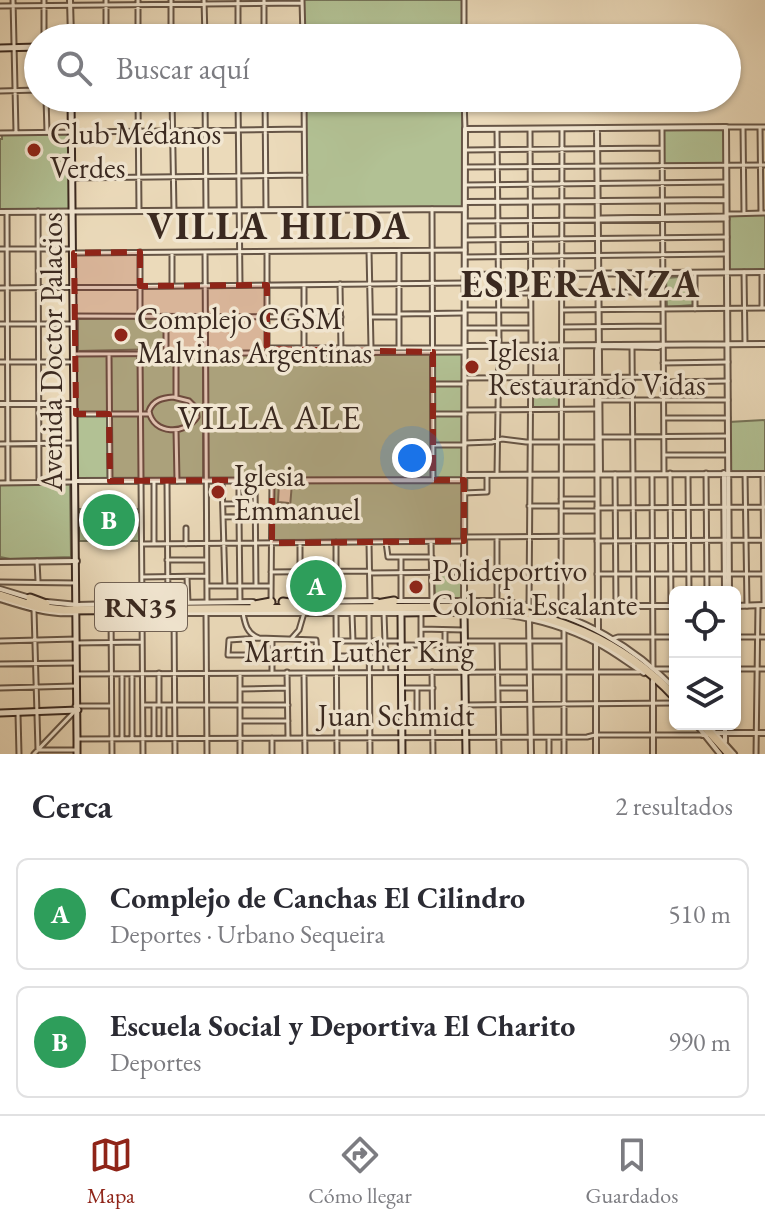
<!DOCTYPE html>
<html lang="es">
<head>
<meta charset="utf-8">
<style>
	body { margin:0; font-family:"EB Garamond",serif; background:#f2f2f3; color:#2b2b33 }
	.controls { position:absolute; right:24px; bottom:24px; display:grid; overflow:hidden; border-radius:12px; box-shadow:0 2px 6px #0004 }
	.controls button { width:72px; height:72px; display:grid; place-items:center; padding:0; border:0; border-bottom:2px solid #e1e1e2; background:#fff; color:#2b2b33; font:40px sans-serif }
	.you { position:absolute; left:412px; top:458px; width:28px; height:28px; margin:-20px; border:6px solid #fff; border-radius:50%; background:#1a73e8; box-shadow:0 0 0 12px #1a73e833 }
	.badge { display:grid; place-items:center; width:52px; height:52px; border-radius:50%; background:#8f2418; color:#fff; font-size:26px; font-weight:700 }
	.pin { position:absolute; translate:-50% -50%; border:4px solid #fff; box-shadow:0 2px 8px #0006 }
	.list { margin:0; padding:0; list-style:none }
	h2 { display:flex; justify-content:space-between; align-items:center; height:104px; margin:0; padding:0 32px; font-size:34px }
	h2 small { font-size:26px; font-weight:400; color:#7c7c81 }
	.list li { display:grid; grid-template-columns:52px 1fr auto; gap:24px; align-items:center; box-sizing:border-box; height:112px; margin:0 16px 16px; padding:0 16px; border:2px solid #e1e1e2; border-radius:12px }
	.list b { display:block; font-size:30px; white-space:nowrap }
	.list p { margin:0; font-size:26px; white-space:nowrap; color:#7c7c81 }
	.list em { font-size:26px; font-style:normal; color:#7c7c81 }
	.icon { flex:none; width:44px; height:44px; fill:none; stroke:currentColor; stroke-width:2; stroke-linecap:round; stroke-linejoin:round }
	.map { position:relative; flex:none; width:765px; height:754px; overflow:hidden }
	.search { position:absolute; background:#fff; box-shadow:0 2px 6px #0004; left:24px; right:24px; top:24px; height:88px; display:flex; align-items:center; gap:20px; box-sizing:border-box; padding:0 28px; border-radius:44px; color:#7c7c81; font-size:30px }
	.sheet { height:360px; background:#fff }
	nav { display:flex; justify-content:space-around; align-items:center; box-sizing:border-box; height:112px; border-top:2px solid #e1e1e2; background:#fff; font-size:22px; color:#7c7c81 }
	nav a { display:grid; justify-items:center; gap:4px }
	nav .on { color:#8f2418 }
	.map>svg:first-child { display:block }
</style>
</head>
<body>
<div class="map">
<svg width="765" height="754" viewBox="0 0 765 754">
	<rect width="100%" height="100%" fill="#ebdaba"/>
	<filter id="stains"><feTurbulence type="fractalNoise" baseFrequency=".0025" numOctaves="4"/><feColorMatrix values="0 0 0 0 .2 0 0 0 0 .09 0 0 0 0 .02 0 0 0 .5 -.17"/></filter>
	<radialGradient id="worn" r=".72"><stop offset=".6" stop-color="#630" stop-opacity="0"/><stop offset="1" stop-color="#630" stop-opacity=".3"/></radialGradient>
	<!-- green -->
	<path fill="#b2c194" stroke="#76755a" stroke-width="2" d="M303,0H462V38H304Z
		M305,98H462L463,207L306,209Z
		M724,128L725,164H664V129Z
		M67,134L69,135L70,209L0,210V139H2V135Z
		M765,214V270H729L728,215Z
		M692,276L693,305L667,307L666,278Z
		M164,318V349L78,351V319Z
		M435,353H464L463,382L435,383Z
		M430,354L431,478L207,479V355Z
		M77,356H107V412H77Z
		M111,356H138V412H111Z
		M142,356H203V479H143Z
		M532,380H561V409L531,408Z
		M435,386H463V412H435Z
		M77,416H107L108,479L77,480Z
		M111,416H139V479H111Z
		M435,416H463V443H435Z
		M765,420V472H730L729,422Z
		M435,447H463V478H435Z
		M461,482L463,483L461,539L274,540V483H279L278,502L288,503V507H290L292,483Z
		M70,484L71,557L10,559L0,557V485Z
		M79,509H139V541H79Z
		M436,575H460L462,576V596L460,598L437,599L435,597L434,577Z"/>
	<g fill="none" stroke-linecap="round" stroke-linejoin="round">
		<!-- minor casing -->
		<g stroke="#665546" stroke-width="7">
			<path id="minor" d="M13,0L16,132
				M44,0V38
				M106,0V38
				M138,0V38
				M171,0V38
				M204,0L205,38
				M238,0V38
				M264,0V38
				M302,0L303,38
				M464,0V38
				M0,6L302,3
				M0,91L38,90
				M46,98L47,132
				M138,98L139,211
				M172,98L174,211
				M205,98L206,210
				M238,98L240,285
				M265,98L266,210
				M304,98L305,210
				M464,98L465,129
				M726,127H765
				M743,127L744,213
				M760,127L761,213
				M662,129L664,473
				M0,133L304,129
				M466,150L662,148
				M465,167L765,165
				M72,178L305,175
				M465,185L725,182
				M432,209L433,480
				M38,211L39,482
				M7,212L8,483
				M727,214L765,213
				M598,219L601,218L725,216
				M465,221L727,219
				M465,240L727,237
				M0,249H72
				M369,251L371,347
				M140,252V316
				M205,252L207,602
				M267,252V346L269,348H464
				M73,253L465,250
				M172,254V286
				M465,257L725,254
				M744,272L745,344
				M762,272V308
				M340,284L341,349
				M304,285V349
				M0,288L465,283
				M562,292H663
				M465,293H531
				M695,309V273
				M465,310H530
				M562,310L765,308
				M399,314L463,313
				M73,316L341,317
				M166,316V353
				M371,317H399
				M0,324H72
				M562,327L663,326
				M465,328H531
				M632,346L634,606
				M399,348V252
				M176,353V397
				M75,354L463,352
				M109,354L110,481
				M140,354L142,602
				M0,362H72
				M663,363L728,362
				M465,378L663,377
				M664,382L728,381
				M433,384H465
				M173,397L189,401L196,408L197,417C186,435 153,435 149,411C153,400 162,398 173,397Z
				M600,400H728
				M465,410L597,409
				M76,414H149
				M433,414H465
				M664,418H728
				M176,430L177,481
				M600,437L728,436
				M465,443L492,442L502,439L526,442H596
				M0,444L72,443
				M433,445H465
				M664,455H728
				M670,473L671,605
				M706,473L707,592
				M497,474L499,342L497,130
				M615,474L616,606
				M745,474L747,606
				M763,474L764,605
				M652,475L653,667
				M688,476L689,592
				M154,481V544
				M222,481L225,586
				M239,481V504
				M255,481L256,586
				M0,483L72,482
				M167,483L168,603
				M464,493L487,492V475
				M561,499H597
				M223,504L255,503
				M529,506H561
				M597,508L765,507
				M561,511H597
				M239,516L240,602
				M223,517L255,516
				M186,528V544
				M464,537L596,536
				M597,541L765,540
				M336,542V602
				M369,542L370,601
				M386,542L388,557H432
				M431,542L432,601
				M300,543V602
				M142,544L464,541
				M401,557V601
				M167,560H206
				M37,561L38,581
				M271,572L370,571
				M370,573L464,572
				M597,574H765
				M142,577L206,576
				M187,577L188,603
				M0,582L76,583
				M207,586H271
				M271,601L272,480
				M497,601V537
				M529,606L531,342L530,130
				M561,606L562,130
				M34,610L38,750
				M111,613L112,754
				M142,613L143,754
				M243,613C245,624 247,634 259,638
				M352,613L353,641
				M384,613L386,672
				M174,614L175,754
				M206,614L207,754
				M336,614L337,754
				M369,614L370,754
				M421,629L464,630
				M445,630V645
				M564,630V754
				M735,637H765
				M259,638L316,640L317,655H228L229,640Z
				M292,638L299,630L304,613
				M272,639V671
				M612,639L618,637H675
				M0,641L76,639
				M337,641H401
				M464,641H564
				M497,641L499,754
				M76,643L142,642
				M401,645H464
				M421,645V613
				M338,656H370
				M0,664L76,663
				M655,669H675
				M735,669H765
				M287,672L288,737
				M432,672L433,754
				M531,672H639
				M159,673V705
				M76,674L529,672
				M122,674V738
				M132,674V738
				M240,674V754
				M304,674L305,754
				M0,688L76,686
				M401,688H433
				M417,688V722
				M498,688H530
				M240,689L287,688
				M143,705H288
				M154,705V737
				M164,705V737
				M466,705L675,703
				M75,706H111
				M18,714L19,754
				M240,721H288
				M402,722H433
				M272,738V754
				M549,738V754
				M77,739L587,737L595,735H703
				M38,750H77
				M34,754L74,712
				M756,754L758,606"/>
		</g>
		<!-- tertiary casing -->
		<g stroke="#665546" stroke-width="8">
			<path id="tertiary" d="M70,0L71,38
				M597,128L600,474
				M465,202L726,200
				M0,212L465,209
				M465,275L765,272
				M466,346L765,344
				M600,346L658,347L663,345
				M0,404H74
				M724,473L725,592
				M464,475L765,474
				M76,481L464,480
				M0,562L77,561
				M0,589L30,598
				M0,599C25,607 49,615 76,613
				M394,601H492L509,603
				M47,602L78,605L157,603
				M294,602L377,601
				M170,603L253,602
				M464,605L465,129L726,127L729,592
				M522,605C581,615 634,647 675,689
				M537,606H675
				M735,606L765,605
				M464,612C509,612 556,622 597,643C613,651 628,663 644,673
				M140,613H401
				M529,619L531,754
				M598,631L597,351L598,345
				M596,642V754
				M653,680V754
				M696,724L720,754
				M707,724L734,754
				M725,724V742
				M703,735L715,733H765"/>
		</g>
		<!-- secondary casing -->
		<g stroke="#3a2920" stroke-width="9">
			<path id="secondary" d="M0,48L38,47
				M71,98L77,739
				M464,611L466,754
				M0,713L78,710
				M77,739V754
				M402,754L401,613L464,612"/>
		</g>
		<!-- trunk casing -->
		<g stroke="#3a2920" stroke-width="11">
			<path id="trunk" d="M0,595L37,607L64,610L473,607C550,609 623,641 675,697
				M30,598L46,604
				M283,602L297,604
				M156,603L171,605
				M508,603L525,609
				M377,604L394,601
				M254,605L271,602
				M702,724L729,754"/>
		</g>
		<!-- minor -->
		<use href="#minor" stroke="#f2e7d2" stroke-width="3"/>
		<!-- tertiary -->
		<use href="#tertiary" stroke="#f2e7d2" stroke-width="4"/>
		<!-- secondary -->
		<use href="#secondary" stroke="#f2e7d2" stroke-width="5"/>
		<!-- trunk -->
		<use href="#trunk" stroke="#ebdaba" stroke-width="7"/>
	</g>
	<!-- marked area -->
	<path fill="#8f2418" fill-opacity="0.2" stroke="#8f2418" stroke-width="6" stroke-dasharray="16 10" stroke-linejoin="round" d="M140,252V286L267,285V349L433,352V480H464V541L272,543V480L110,481L109,414H76L74,253Z"/>
	<!-- markers -->
	<g fill="#8f2418" stroke="#f2e7d2" stroke-width="3">
		<circle cx="34" cy="150" r="8"/>
		<circle cx="121" cy="335" r="8"/>
		<circle cx="472" cy="367" r="8"/>
		<circle cx="218" cy="492" r="8"/>
		<circle cx="416" cy="587" r="8"/>
	</g>
	<g text-anchor="middle" dominant-baseline="central" stroke-width="7" stroke-linejoin="round" paint-order="stroke">
		<!-- shield labels -->
		<rect fill="#f2e7d2" stroke="#716255" stroke-width="2" x="95" y="583" width="92" height="48" rx="6"/>
		<g font-size="28" font-weight="bold" fill="#3a2920">
			<text x="141" y="607">RN35</text>
		</g>
		<!-- poi labels -->
		<g font-size="30" fill="#3a2920" stroke="#f2e7d2" text-anchor="start">
			<text x="50" y="133">Club Médanos<tspan x="50" dy="34">Verdes</tspan></text>
			<text x="137" y="318">Complejo CGSM<tspan x="137" dy="34">Malvinas Argentinas</tspan></text>
			<text x="488" y="350">Iglesia<tspan x="488" dy="34">Restaurando Vidas</tspan></text>
			<text x="234" y="475">Iglesia<tspan x="234" dy="34">Emmanuel</tspan></text>
			<text x="432" y="570">Polideportivo<tspan x="432" dy="34">Colonia Escalante</tspan></text>
		</g>
		<!-- street labels -->
		<g font-size="30" fill="#3a2920" stroke="#f2e7d2">
			<text transform="translate(51 352) rotate(-90)">Avenida Doctor Palacios</text>
			<text x="359" y="651">Martin Luther King</text>
			<text x="396" y="715">Juan Schmidt</text>
		</g>
		<!-- quarter labels -->
		<g font-size="34" letter-spacing="2" fill="#3a2920" stroke="#f2e7d2">
			<text x="270" y="417">VILLA ALE</text>
		</g>
		<!-- district labels -->
		<g font-size="38" font-weight="bold" letter-spacing="2" fill="#3a2920" stroke="#f2e7d2">
			<text x="279" y="225">VILLA HILDA</text>
			<text x="581" y="283">ESPERANZA</text>
		</g>
	</g>
	<rect width="100%" height="100%" filter="url(#stains)"/>
	<rect width="100%" height="100%" fill="url(#worn)"/>
</svg>
<div class="controls">
<button><svg class="icon" aria-label="locate" viewBox="0 0 24 24"><circle cx="12" cy="12" r="6"/><path d="M12 2v4M12 18v4M2 12h4M18 12h4"/></svg></button>
<button><svg class="icon" aria-label="layers" viewBox="0 0 24 24"><path d="M12 4l9 5-9 5-9-5zM3 14l9 5 9-5"/></svg></button>
</div>
<div class="you"></div>
<div class="pin badge" style="left:316px;top:586px;background:#2e9e5b">A</div>
<div class="pin badge" style="left:109px;top:520px;background:#2e9e5b">B</div>
<div class="search"><svg class="icon" aria-label="search" viewBox="0 0 24 24"><circle cx="10" cy="10" r="6"/><path d="M15 15l6 6"/></svg>Buscar aquí</div>
</div>
<section class="sheet">
<h2>Cerca<small>2 resultados</small></h2>
<ul class="list">
<li><span class="badge" style="background:#2e9e5b">A</span><div><b>Complejo de Canchas El Cilindro</b><p>Deportes · Urbano Sequeira</p></div><em>510 m</em></li>
<li><span class="badge" style="background:#2e9e5b">B</span><div><b>Escuela Social y Deportiva El Charito</b><p>Deportes</p></div><em>990 m</em></li>
</ul>
</section>
<nav>
<a class="on"><svg class="icon" aria-label="map" viewBox="0 0 24 24"><path d="M3 6l6-2 6 2 6-2v14l-6 2-6-2-6 2zM9 4v14M15 6v14"/></svg>Mapa</a>
<a><svg class="icon" aria-label="directions" viewBox="0 0 24 24"><path d="M12 3l9 9-9 9-9-9zM9 14v-3h6M13 9l2 2-2 2"/></svg>Cómo llegar</a>
<a><svg class="icon" aria-label="saved" viewBox="0 0 24 24"><path d="M7 4h10v16l-5-4-5 4z"/></svg>Guardados</a>
</nav>
</body>
</html>
